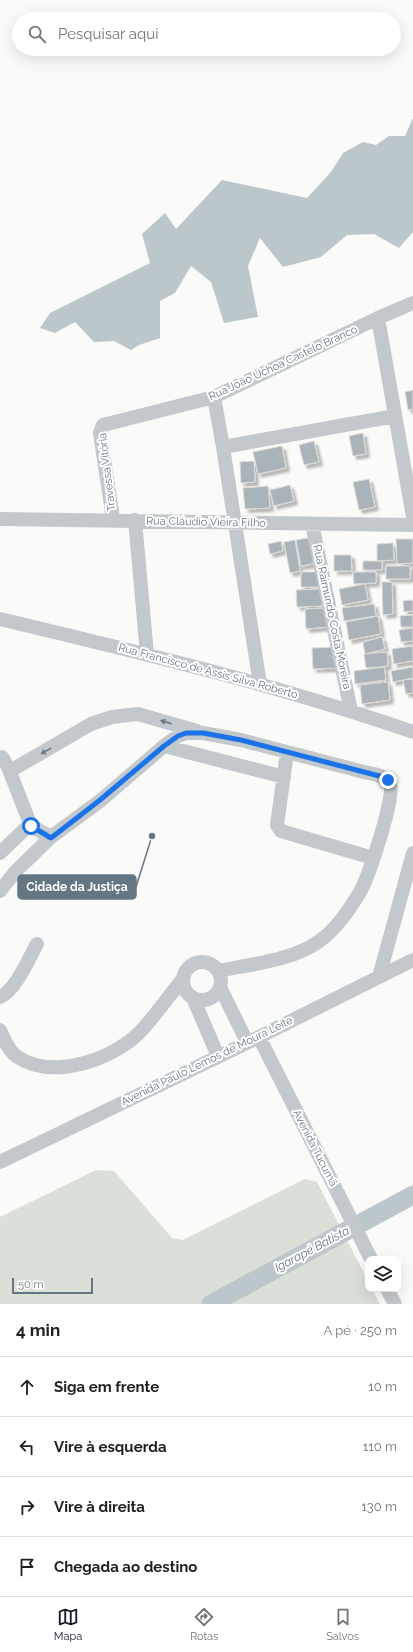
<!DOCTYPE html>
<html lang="pt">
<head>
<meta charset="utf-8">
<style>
	body { margin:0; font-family:Raleway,sans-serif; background:#f2f2f2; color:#202124 }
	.controls { position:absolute; right:12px; bottom:12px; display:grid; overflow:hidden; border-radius:8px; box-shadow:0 4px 16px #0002 }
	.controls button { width:36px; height:36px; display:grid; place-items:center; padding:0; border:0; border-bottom:1px solid #e0e0e0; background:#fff; color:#202124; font:20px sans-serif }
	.scale { position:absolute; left:12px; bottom:10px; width:81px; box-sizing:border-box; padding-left:4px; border:2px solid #657683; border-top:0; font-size:11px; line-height:14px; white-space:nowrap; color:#657683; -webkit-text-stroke:3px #fff; paint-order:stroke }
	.stop { position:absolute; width:12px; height:12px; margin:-9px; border:3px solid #1a73e8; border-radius:50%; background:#fff }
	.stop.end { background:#1a73e8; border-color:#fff; box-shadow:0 1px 4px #0008 }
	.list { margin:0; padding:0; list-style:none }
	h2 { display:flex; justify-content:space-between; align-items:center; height:52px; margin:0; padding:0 16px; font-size:17px }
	h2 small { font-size:13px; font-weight:400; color:#757577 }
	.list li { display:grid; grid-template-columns:26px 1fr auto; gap:12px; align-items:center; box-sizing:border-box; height:60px; padding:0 16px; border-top:1px solid #e0e0e0 }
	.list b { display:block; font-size:15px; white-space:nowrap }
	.list em { font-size:13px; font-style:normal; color:#757577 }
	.icon { flex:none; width:22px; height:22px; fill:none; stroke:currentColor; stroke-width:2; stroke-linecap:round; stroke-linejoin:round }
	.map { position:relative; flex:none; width:413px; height:1304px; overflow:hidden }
	.search { position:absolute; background:#fff; box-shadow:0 4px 16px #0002; left:12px; right:12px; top:12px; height:44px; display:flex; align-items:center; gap:10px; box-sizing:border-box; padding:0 14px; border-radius:22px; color:#757577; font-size:15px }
	.sheet { height:292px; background:#fff }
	nav { display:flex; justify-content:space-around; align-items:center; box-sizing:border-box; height:56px; border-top:1px solid #e0e0e0; background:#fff; font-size:11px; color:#757577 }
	nav a { display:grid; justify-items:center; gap:2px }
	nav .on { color:#111827 }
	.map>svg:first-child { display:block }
</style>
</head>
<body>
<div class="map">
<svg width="413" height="1304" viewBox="0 0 413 1304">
	<defs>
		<filter id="shadow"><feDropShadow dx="3.5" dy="3.5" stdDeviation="1" flood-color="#0004"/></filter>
	</defs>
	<rect width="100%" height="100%" fill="#fafaf8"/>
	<!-- green -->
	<path fill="#dadfd7" d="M96,1170L114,1171L172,1238L183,1240L305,1179L317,1182L368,1281V1289H372L380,1304H0V1217Z"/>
	<!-- water -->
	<path fill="#bbc7cb" d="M413,118V232L399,248L374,234L347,235L321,257L283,267L260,238L248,266L258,317L224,323L211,282L191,266L175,293L160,301V338L139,345L131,350L114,341L94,342L75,322L55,333L40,328L50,313L150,263L142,234L165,213L176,229L222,180L307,198L331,172L343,153L363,142L376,145L389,136H405Z"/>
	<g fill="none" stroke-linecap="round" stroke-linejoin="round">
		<!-- river -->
		<path stroke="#bbc7cb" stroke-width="19" d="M211,1304L413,1195"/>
	</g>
	<!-- building -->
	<path fill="#aab3b9" stroke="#dcdcda" filter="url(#shadow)" d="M413,390V409L408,410L405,392Z
		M363,433L366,454L353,456L349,436Z
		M314,441L319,462L304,465L299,445Z
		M282,446L286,468L258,474L253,452Z
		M254,461L255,482L241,483L240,462Z
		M369,479L375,507L359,510L353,482Z
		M290,485L294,501L274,506L270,490Z
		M268,486L270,508L245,509L243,488Z
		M313,537L318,563L301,566L296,540Z
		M396,539H413V563L397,564Z
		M295,540L300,571L290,573L284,542Z
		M281,541L283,551L270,554L268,544Z
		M393,543L394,560L377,561V544Z
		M334,555H351L352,571H334Z
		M363,561H382V570H363Z
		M386,566H410V579H386Z
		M301,572H321V587H301Z
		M353,572H376V583L354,584Z
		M382,582H392L393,614L383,615Z
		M365,584L368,600L342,605L339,589Z
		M321,589L322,606L297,607L296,590Z
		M413,600V611L404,612L403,601Z
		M374,604L376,616L344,621L342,608Z
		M328,608L329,627L306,629L305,609Z
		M413,615V627H401L400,616Z
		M378,616L381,634L349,640L346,622Z
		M413,628V641L401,642L399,630Z
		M382,637L385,649L365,654L363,642Z
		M413,646V661L394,664L392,649Z
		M337,647L338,668L313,669L312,648Z
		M387,652L388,666L366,668L364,654Z
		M384,667L386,680L355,684L354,671Z
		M413,667V678L393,682L391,671Z
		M413,679V693L406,694L403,680Z
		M388,682L390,700L362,704L360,685Z"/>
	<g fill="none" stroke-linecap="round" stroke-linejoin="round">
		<!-- minor -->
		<path stroke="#c3c8cc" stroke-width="14" d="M378,318L413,517
			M214,397L223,447L260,684
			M223,447L395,416
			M0,519L413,525
			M113,519L100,433L103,425L214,397L378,318L413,303
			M135,520L147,654
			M312,524L351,711
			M0,619C139,652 278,685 413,732
			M164,746L284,777
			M287,752L277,825L281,831L373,858
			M0,758L2,757L8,767L31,826
			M10,771L91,724L112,717L138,714L197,731
			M0,853L25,829L31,826L51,837
			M0,891L15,872L51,837L100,801L164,746L178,736L186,733H203L241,740L364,772C373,774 386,775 390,784C396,795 368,879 360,892C349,910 336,930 318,942C291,961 250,964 219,971
			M183 981a19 19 0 1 1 38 0a19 19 0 1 1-38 0Z
			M379,977L413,853
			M220,987L247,1042
			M0,997C16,990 29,958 37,944
			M193,998L218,1056
			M0,1030C4,1039 8,1050 16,1056C52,1081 112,1060 140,1032C155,1016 168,997 182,980
			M259,1037L371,1259
			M0,1162L259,1037L413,960
			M387,1289L395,1304"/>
	</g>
	<!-- one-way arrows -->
	<defs><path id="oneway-solid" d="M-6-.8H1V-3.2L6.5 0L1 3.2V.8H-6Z"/></defs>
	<g fill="#6a7a87">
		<use href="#oneway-solid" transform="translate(166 722) rotate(-163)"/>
		<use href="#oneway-solid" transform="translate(46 751) rotate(151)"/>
	</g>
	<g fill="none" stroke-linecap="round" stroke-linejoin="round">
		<!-- route -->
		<path stroke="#1a73e8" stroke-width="5" d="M31,826L51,838L100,800L164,746L178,736L186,733H203L241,740L364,772L383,777L388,780"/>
	</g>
	<g text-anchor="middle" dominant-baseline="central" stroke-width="4" stroke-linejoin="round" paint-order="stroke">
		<!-- street labels -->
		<g font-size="11" fill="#657683" stroke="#fff">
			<text transform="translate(283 363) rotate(-25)">Rua João Uchoa Castelo Branco</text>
			<text transform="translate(107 472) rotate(-97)">Travessa Vitória</text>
			<text transform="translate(206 522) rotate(1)">Rua Cláudio Vieira Filho</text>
			<text transform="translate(332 617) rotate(78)">Rua Raimundo Costa Moreira</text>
			<text transform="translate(208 671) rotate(15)">Rua Francisco de Assis Silva Roberto</text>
			<text transform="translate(207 1061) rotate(-26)">Avenida Paulo Lemos de Moura Leite</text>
			<text transform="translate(315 1148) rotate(63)">Avenida Tucumã</text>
		</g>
		<!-- water labels -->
		<g font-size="12" font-style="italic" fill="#60757c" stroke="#fff">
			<text transform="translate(312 1249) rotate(-28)">Igarapé Batista</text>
		</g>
	</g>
	<!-- callouts -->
	<path fill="none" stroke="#657683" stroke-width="1.5" d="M152 836L136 887"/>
	<circle fill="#657683" stroke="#fff" stroke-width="1.5" cx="152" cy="836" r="4"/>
	<rect fill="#657683" stroke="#657683" stroke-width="1.5" x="18" y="875" width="118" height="24" rx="4"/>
	<g font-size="12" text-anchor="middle" font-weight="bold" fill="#fff">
		<text x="77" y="891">Cidade da Justiça</text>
	</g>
</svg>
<div class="controls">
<button><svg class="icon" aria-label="layers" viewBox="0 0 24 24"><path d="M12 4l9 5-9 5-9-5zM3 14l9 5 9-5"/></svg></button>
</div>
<div class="scale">50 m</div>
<div class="stop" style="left:31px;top:826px"></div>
<div class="stop end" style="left:388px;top:780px"></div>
<div class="search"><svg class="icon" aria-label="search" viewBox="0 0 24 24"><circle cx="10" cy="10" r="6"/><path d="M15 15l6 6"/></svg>Pesquisar aqui</div>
</div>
<section class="sheet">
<h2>4 min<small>A pé · 250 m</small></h2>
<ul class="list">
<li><svg class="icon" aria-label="ahead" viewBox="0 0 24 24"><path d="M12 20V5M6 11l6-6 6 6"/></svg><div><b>Siga em frente</b></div><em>10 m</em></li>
<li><svg class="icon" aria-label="left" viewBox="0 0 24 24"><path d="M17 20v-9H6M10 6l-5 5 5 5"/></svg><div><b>Vire à esquerda</b></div><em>110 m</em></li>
<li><svg class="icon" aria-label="right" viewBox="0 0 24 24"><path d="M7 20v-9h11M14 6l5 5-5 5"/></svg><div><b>Vire à direita</b></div><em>130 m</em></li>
<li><svg class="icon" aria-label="arrive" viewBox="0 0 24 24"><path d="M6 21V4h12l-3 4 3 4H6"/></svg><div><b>Chegada ao destino</b></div></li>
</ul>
</section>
<nav>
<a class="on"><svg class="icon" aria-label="map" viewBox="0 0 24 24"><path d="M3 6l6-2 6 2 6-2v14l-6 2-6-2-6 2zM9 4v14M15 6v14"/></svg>Mapa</a>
<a><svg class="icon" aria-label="directions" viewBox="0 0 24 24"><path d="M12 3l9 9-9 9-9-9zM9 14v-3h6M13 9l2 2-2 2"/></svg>Rotas</a>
<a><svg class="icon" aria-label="saved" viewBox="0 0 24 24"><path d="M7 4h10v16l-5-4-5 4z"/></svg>Salvos</a>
</nav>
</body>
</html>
